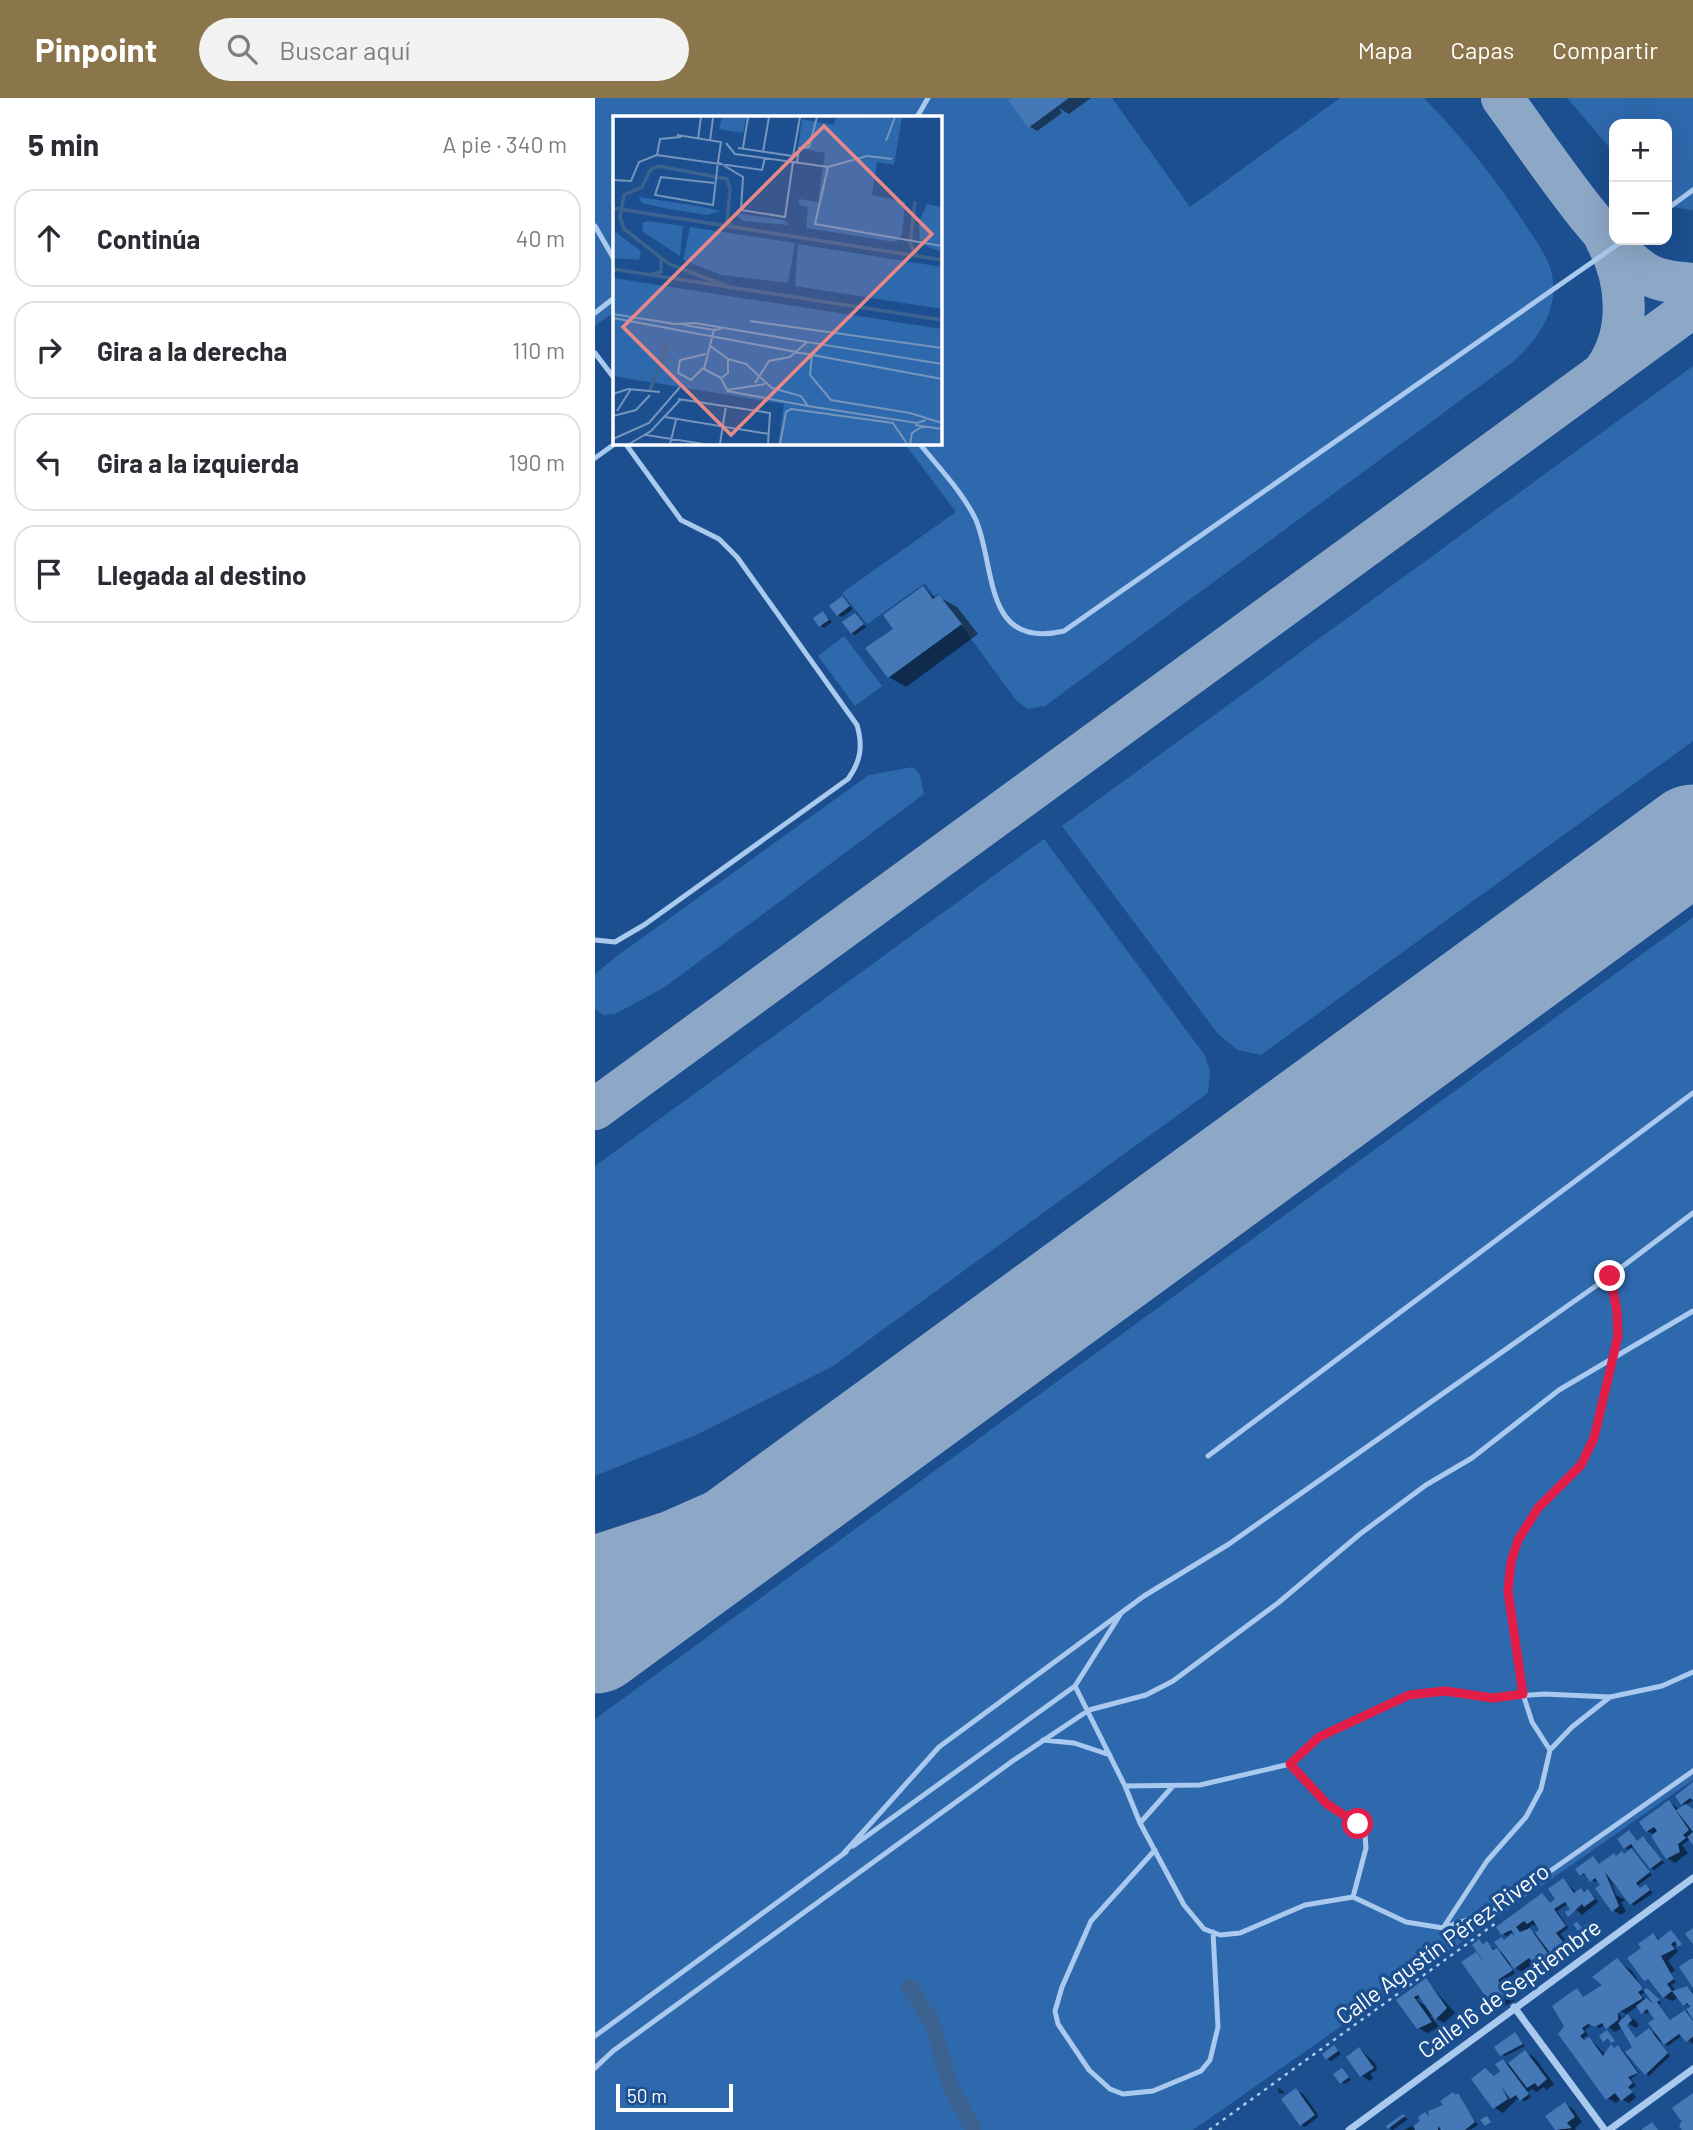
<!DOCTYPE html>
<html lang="es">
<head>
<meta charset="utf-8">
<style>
	body { margin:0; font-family:Barlow,sans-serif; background:#f2f2f3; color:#2b2b33 }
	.controls { position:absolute; right:21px; top:21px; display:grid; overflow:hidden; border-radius:14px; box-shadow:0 7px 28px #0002 }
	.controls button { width:63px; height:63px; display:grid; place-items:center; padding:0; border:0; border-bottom:2px solid #e1e1e2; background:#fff; color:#2b2b33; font:35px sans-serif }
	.scale { position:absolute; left:21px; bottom:18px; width:117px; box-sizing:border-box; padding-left:7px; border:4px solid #fff; border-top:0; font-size:19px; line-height:24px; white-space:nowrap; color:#fff; -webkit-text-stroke:5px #1b4f8f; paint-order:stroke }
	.stop { position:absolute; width:21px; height:21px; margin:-16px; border:5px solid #e11d48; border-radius:50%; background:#fff }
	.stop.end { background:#e11d48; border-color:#fff; box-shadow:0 2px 7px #0008 }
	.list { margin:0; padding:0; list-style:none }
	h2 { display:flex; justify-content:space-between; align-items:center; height:91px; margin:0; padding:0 28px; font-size:30px }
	h2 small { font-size:23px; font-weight:400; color:#7c7c81 }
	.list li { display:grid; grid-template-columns:46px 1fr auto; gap:21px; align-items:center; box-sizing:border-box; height:98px; margin:0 14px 14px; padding:0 14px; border:2px solid #e1e1e2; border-radius:21px }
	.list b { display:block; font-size:26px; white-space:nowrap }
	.list em { font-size:23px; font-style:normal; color:#7c7c81 }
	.icon { flex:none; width:38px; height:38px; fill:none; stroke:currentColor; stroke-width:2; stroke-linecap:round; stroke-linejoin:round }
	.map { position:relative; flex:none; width:1098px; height:2032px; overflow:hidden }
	header { display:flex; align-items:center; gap:42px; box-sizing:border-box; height:98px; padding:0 35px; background:#8a764a; color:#fff }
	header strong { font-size:33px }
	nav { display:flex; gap:38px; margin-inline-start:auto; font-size:24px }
	.search { width:490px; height:63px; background:#f2f2f3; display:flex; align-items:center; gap:18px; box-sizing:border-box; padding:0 24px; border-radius:38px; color:#7c7c81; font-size:26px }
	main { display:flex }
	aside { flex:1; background:#fff }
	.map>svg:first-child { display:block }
</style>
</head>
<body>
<header>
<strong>Pinpoint</strong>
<div class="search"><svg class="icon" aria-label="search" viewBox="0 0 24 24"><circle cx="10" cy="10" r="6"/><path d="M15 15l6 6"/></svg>Buscar aquí</div>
<nav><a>Mapa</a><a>Capas</a><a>Compartir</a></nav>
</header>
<main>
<aside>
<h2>5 min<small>A pie · 340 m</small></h2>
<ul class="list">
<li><svg class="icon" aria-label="ahead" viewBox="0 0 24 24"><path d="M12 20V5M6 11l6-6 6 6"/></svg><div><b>Continúa</b></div><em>40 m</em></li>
<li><svg class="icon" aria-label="right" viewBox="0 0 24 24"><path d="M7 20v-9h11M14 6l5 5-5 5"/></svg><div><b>Gira a la derecha</b></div><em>110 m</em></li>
<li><svg class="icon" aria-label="left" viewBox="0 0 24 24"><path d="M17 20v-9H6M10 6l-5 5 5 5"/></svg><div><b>Gira a la izquierda</b></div><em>190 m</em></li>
<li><svg class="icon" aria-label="arrive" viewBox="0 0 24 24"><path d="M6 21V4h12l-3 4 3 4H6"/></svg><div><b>Llegada al destino</b></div></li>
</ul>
</aside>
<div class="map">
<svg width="1098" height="2032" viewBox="0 0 1098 2032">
	<rect width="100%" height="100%" fill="#1b4f8f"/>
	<!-- green -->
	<path fill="#2e69ad" d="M0,0H517L595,109L745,0H829C869,41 899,79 930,126C939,141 952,156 956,173C966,209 944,240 919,263L450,608L433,611L421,602L343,496L339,498L330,485L272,526L247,495L361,414L309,345H345V19H19V214L0,228Z
		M972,0H1098V112L1082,110L1072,103V26H1019V55Z
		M1098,268V643L666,957L643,952L623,936L467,728Z
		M249,538L287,588L260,608L223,558Z
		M318,669L325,677L329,696L70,889L20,916L8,917L0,911V876L22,858L274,677Z
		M449,741L609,956L615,972L613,995L238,1268L101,1337L0,1378V1068Z
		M1098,819V1682L598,2032H0V1621Z"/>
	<!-- shadow -->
	<path fill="#0007" fill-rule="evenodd" d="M420,0H496L474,16L464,10L467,15L442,33L434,28Z
		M328,490L341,501L344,499L362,509L383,536L311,589L294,579L301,530Z
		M247,500L258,511L247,519L243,517Z
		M228,515L237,524L229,530L220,521Z
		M260,517L271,529L260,537L257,535Z
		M1098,1687V1702L1091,1707L1098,1712V1744L1095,1741L1087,1747L1093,1755L1080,1765L1072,1760L1060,1737L1052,1733L1074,1704L1084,1711L1092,1708L1087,1705Z
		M1034,1734L1043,1744L1048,1740L1052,1742L1069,1765L1059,1772L1052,1768L1040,1748L1034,1751L1057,1777L1043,1787L1046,1791L1051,1788L1058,1795L1039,1808L1015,1783L1021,1797L1030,1802L1026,1805L1031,1813L1026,1817L1018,1812L1004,1782L1000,1784L992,1777H986L998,1760L1005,1767L1036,1753L1030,1750Z
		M968,1782L982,1795L986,1792L996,1795L1003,1804L987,1817L974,1805L962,1813L973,1830L965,1836L976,1850L964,1858L955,1853L962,1863L950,1872L940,1866L929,1875L914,1866L920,1875L906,1884L919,1902L907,1910L899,1906L881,1856L889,1861L884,1843L911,1857L910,1843L914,1839L908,1836L947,1798L956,1807L963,1801ZM937,1827L943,1828L946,1833L941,1836L933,1831ZM918,1833L926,1841L913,1837Z
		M1076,1834L1085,1844L1079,1848L1083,1853L1073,1863L1080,1872L1075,1876L1081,1884L1076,1887L1081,1893L1093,1890L1098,1894V1946L1088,1937L1073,1948L1064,1943L1075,1958L1054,1978L1032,1954L1040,1949L1026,1930L1020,1934L1010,1926L1005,1930L997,1926L990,1932L993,1937L988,1940L990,1943H997L1011,1957L1017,1949L1027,1951L1044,1975L1036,1981L1041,1988L1035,1991L1041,1999L1034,2005L1026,2001L1021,2005L1012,2000L965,1936L971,1928L960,1908L982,1892L989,1900L1010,1888L999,1879L1013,1870L1019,1874L1015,1868L1022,1863L1037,1873L1050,1893L1067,1905L1064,1906L1076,1923L1095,1910L1084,1899L1077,1903L1069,1899L1034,1860L1046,1852L1052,1856L1045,1846L1058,1837L1066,1842ZM1051,1893L1064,1910L1063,1911L1046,1897ZM1043,1908L1051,1916L1056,1913L1061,1921L1055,1925L1064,1938L1054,1932L1042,1941L1030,1924L1041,1930L1044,1927L1041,1923L1033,1918L1027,1924L1024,1922L1027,1920L1020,1910L1031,1916Z
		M831,1882L860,1915L849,1925L835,1917L844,1929L832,1935L824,1930L803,1902ZM826,1899L834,1910L821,1902Z
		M920,1936L930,1948L910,1958L906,1956Z
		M739,1949L746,1956L736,1963L732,1961Z
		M765,1951L780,1965L782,1972L775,1976L778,1980L775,1983L767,1978Z
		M930,1954L939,1959L959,1986L952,1992L948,1989L942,1994L937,1991L933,1994L936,1999L930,2003L922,2001L908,2015L900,2010L878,1981L890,1973L901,1981L908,1973V1963L914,1966Z
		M747,1972L756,1982L750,1986L746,1984Z
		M683,1990L687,1992L690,1996L684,1995Z
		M701,1992L709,1997L721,2014L723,2019L710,2029L707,2027Z
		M863,1998L883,2027L875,2032H809L827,2023L830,2016L840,2022Z
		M970,2006L978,2011L987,2024L980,2030L981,2032H962L952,2018Z
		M808,2018L813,2021L798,2032L794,2030Z"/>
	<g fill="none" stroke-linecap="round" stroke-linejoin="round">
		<!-- canal -->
		<path stroke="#3c6290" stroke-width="16" d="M314,1888L338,1927L355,1988L379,2032"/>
		<!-- taxiway -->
		<path stroke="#8da7c7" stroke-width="42" d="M907,0C938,41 1014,159 1056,178C1069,184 1084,185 1098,186
			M1009,273C1037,235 1033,182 1011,142
			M0,1011L1098,209
			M0,1458L74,1434L206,1376L353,1284"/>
		<!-- runway -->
		<path stroke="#8da7c7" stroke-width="107" d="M0,1542L1098,740"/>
	</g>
	<!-- building -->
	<path fill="#4478b7" d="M417,0H474L433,30L413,2Z
		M328,488L338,501L344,497L367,526L293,580L270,550L298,531L288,517Z
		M247,498L255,508L242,518L234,508Z
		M228,513L234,522L224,529L218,520Z
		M260,515L269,526L256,536L247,524Z
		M1098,1684V1702L1095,1700L1086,1707L1080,1698Z
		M1074,1702L1094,1732L1088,1737L1091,1740L1083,1746L1085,1754L1071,1761L1056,1738L1062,1733L1059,1729L1051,1734L1044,1724Z
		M1091,1706L1098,1711V1747L1092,1739L1098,1734L1081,1712Z
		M1034,1732L1042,1743L1048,1738L1067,1762L1055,1771L1036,1746L1029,1751L1022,1741Z
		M1036,1750L1055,1774L1041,1785L1045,1790L1051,1786L1055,1792L1035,1807L1010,1774L1024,1808L1017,1814L1000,1790L1005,1787L1000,1780L995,1784L989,1775L985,1778L980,1771L998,1758L1004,1766L1019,1755L1021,1758L1027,1753L1029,1756Z
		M968,1780L979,1795L986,1790L989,1794L993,1791L1000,1801L989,1809L987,1806L973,1819L970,1814L975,1811L970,1804L959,1811L971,1828L961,1835L969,1845L963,1849L965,1852L962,1855L959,1852L955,1855L940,1835L944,1832L938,1822L932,1826L929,1823L921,1829L925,1834L935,1830L955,1858L945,1865L948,1870L945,1873L934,1860L919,1871L899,1844L907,1839L909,1842L916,1836L920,1837L916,1832L906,1837L901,1829L947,1795L955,1805L960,1801L953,1791Z
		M982,1824L993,1837L989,1841L978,1826Z
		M994,1825L999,1833L995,1836L989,1828Z
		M1098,1830V1846L1090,1836Z
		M1076,1832L1087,1846L1083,1849L1080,1843L1076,1846L1080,1851L1066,1858L1079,1881L1072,1886L1077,1893L1092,1888L1098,1896V1922L1091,1911L1095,1909L1092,1905L1088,1908L1077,1893L1068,1900L1053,1881L1049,1883L1032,1860L1046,1850L1043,1846L1058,1835L1063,1842Z
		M884,1841L888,1846L892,1843L898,1852L902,1850L918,1872L903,1882L912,1896L897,1907L866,1864L881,1854L890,1865L877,1847Z
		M1022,1860L1045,1886L1048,1891L1043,1894L1048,1900L1023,1915V1922L1011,1931L1007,1925L1000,1929L993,1926L987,1930L990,1934L985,1938L989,1942L994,1939L1008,1958L1016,1946L1019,1950L1023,1947L1043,1975L1033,1979L1038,1985L1033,1989L1038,1994L1026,2003L1020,1995L1011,2002L963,1936L969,1928L957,1908L982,1890L988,1899L1007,1887L997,1879Z
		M1095,1861H1098V1890L1084,1869Z
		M831,1880L852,1910L840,1922L823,1897L819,1899L837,1924L822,1931L801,1902Z
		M1052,1890L1065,1902L1062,1904L1075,1922L1090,1912L1098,1923V1939L1091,1944L1084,1936L1069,1947L1053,1925L1059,1921L1052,1911L1046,1916L1041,1908L1051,1900L1059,1906L1048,1892Z
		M1033,1916L1037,1922L1032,1927L1041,1940L1054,1930L1073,1955L1050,1977L1030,1954L1037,1949L1023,1925Z
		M1012,1932L1020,1943L1016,1945L1013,1940L1008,1944L1004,1938Z
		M920,1934L928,1946L905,1958L899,1949Z
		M739,1947L743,1953L731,1962L727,1956Z
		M764,1949L779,1970L765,1979L751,1959Z
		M930,1952L952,1981L943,1989L940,1985L932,1990L913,1965Z
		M908,1961L934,1996L925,2003L921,1997L915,2001L906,1988L913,2001L898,2011L876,1981L890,1970L901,1980L899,1978L905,1973L900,1966Z
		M747,1970L754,1979L745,1986L738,1976Z
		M701,1990L720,2017L705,2028L686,2001Z
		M858,1994L861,1997L863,1995L880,2024L870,2032H846L843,2028V2032H820L818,2028L825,2023L823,2019L830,2014L834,2019L833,2013L848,2007L845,2003Z
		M1098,1995V2032H1087L1084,2028L1088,2021L1086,2023L1077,2010Z
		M970,2004L980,2019L972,2025L977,2030L960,2032L950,2018Z
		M808,2016L810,2018L793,2031L791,2028Z
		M892,2018L896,2024L890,2028L885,2022Z
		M1057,2024L1063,2032H1046L1056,2025Z"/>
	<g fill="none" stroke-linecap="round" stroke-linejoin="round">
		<!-- path -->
		<path stroke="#a9c9ee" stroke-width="2.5" stroke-dasharray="3.5 5" stroke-linecap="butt" d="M614,2032L901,1825"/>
		<!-- service -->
		<path stroke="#a9c9ee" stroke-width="5" d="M322,19L333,0
			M1072,111L1098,92
			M0,128L19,161
			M0,215L19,200
			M0,255L19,280
			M324,345C344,370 367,393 381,422C401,470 388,552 469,533L1029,142
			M0,360L21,345
			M0,842L20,844L49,827L253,681C266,663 268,648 262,627L142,459L124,441L86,422L30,345
			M613,1358L1098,995
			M525,1517L480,1588L530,1688L545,1725L589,1807L609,1831L625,1837L645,1835L710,1807L758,1799L811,1824L848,1830L892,1763L931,1719L946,1691L955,1652L977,1629L1015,1599
			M448,1642L479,1645L515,1657
			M955,1652L937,1624L928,1596L913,1493L916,1464L923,1442L943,1410L987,1367L999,1340L1023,1238L1022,1213L1015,1178L1098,1115
			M695,1666L732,1706L753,1718L770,1737L771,1750L758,1799
			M530,1688L605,1687L695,1666L724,1639L814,1597L850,1593L898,1600L949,1596L1015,1599L1067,1588L1098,1574
			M545,1725L578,1688
			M258,1748L480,1588
			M560,1752L496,1823L467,1889L460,1913L463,1926L494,1972L515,1991L528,1996L558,1993L606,1973L615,1962L623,1929L618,1834
			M249,1755L344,1649L549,1498L634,1446L1015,1178
			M848,1830L897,1814L1098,1673
			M0,1938L251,1754
			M0,1970L18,1953L419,1662L494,1612L551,1597L578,1583L683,1505L765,1436L831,1387L877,1360L964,1292L1098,1213"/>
		<!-- minor -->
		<path stroke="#a9c9ee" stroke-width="7" d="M919,1909L1010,2032
			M754,2032L1098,1780
			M1014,2032L1098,1971"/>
	</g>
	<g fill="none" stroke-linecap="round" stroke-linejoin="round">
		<!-- route -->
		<path stroke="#e11d48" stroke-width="9" d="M763,1726L732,1706L695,1666L724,1639L814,1597L850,1593L898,1600L928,1596L913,1493L916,1464L923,1442L943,1410L986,1367L999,1340L1023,1238L1022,1213L1015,1178"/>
	</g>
	<g text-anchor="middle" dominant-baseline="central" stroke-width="7" stroke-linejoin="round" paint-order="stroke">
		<!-- street labels -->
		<g font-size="23" fill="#fff" stroke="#1b4f8f">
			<text transform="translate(847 1845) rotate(-36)">Calle Agustín Pérez Rivero</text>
			<text transform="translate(914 1890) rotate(-36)">Calle16 de Septiembre</text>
		</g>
	</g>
	<!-- overview -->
	<g transform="translate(18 18)">
		<rect width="329" height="329" fill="#1b4f8f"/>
		<path d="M109,1H133L130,17L106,13ZM223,1L289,2L281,49L264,46L259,79L292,86L289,119L282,126L193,112L195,91L186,89V83L205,86L212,37L185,32L189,3L221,9ZM26,81L91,91L107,95L94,99L56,93L29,87ZM314,88L329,91V136L307,128L306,106ZM121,97L171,104L176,109L130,105ZM35,105L70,110L67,140L30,116L29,107ZM77,111L182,127L175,167L109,159L70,144ZM4,117L28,135L26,144L0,142V118ZM185,128L329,151V193L182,170ZM0,162L329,213V328H165L171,288L0,260Z" fill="#2e69ad"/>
		<path fill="none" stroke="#3c6290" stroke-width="3.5" d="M302,85L297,128L304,139M0,92L329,144M7,101L11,113L56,148L119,172M7,102L11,79L29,71L38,53L46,50L114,63L117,73L114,105L119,111M0,153L329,204M36,159L48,156V142M37,274L55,227"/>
		<path fill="none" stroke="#7695bc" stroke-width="2" d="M64,19L108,26L105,46L130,61L128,94L172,101L180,46L122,38L113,27M85,23L88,1M97,25L100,2M273,25L282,1M125,32L180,40L187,1M130,32L135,1M150,36L156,1M44,39L149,54L152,42M180,46L215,51L254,40L279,43M184,47L186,32L196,31L204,1M215,51L202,108L329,130M0,64L18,65L26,46L44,39L47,23L68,21M101,67L48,61L42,79L100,89L105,46M0,198L62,208M0,202L329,263M137,205L329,232M62,208L82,207L194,226M71,209L101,214M108,213L101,214L91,253L108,262L114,274L152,268M96,229L115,243L133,248L159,272L188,280L195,290L304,307L313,304M199,238L197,259L218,284L297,297L329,307M90,252L78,264L65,257L67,244L93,238M108,262L115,257V243M142,267L156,245L177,241L194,226L329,248M114,275L195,290M0,278L15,273L47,276M65,283L157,297L155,328M4,295L18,273M0,300L23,294L37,279M52,301L156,318M302,309L329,313M33,319L91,328M0,323L36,307L67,271M16,328L38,315L68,283M57,328L63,304M107,328L113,289M167,328L173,296L178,293L280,307L294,328M297,328L299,317L310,310"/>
		<path fill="#e88989" fill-opacity="0.15" stroke="#e88989" stroke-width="3.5" d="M211,10L319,118L118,319L10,211Z"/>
		<rect width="329" height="329" fill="none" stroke="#fff" stroke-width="3.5"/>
	</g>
</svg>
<div class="controls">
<button>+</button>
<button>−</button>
</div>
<div class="scale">50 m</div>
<div class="stop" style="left:763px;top:1726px"></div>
<div class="stop end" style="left:1015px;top:1178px"></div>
</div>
</main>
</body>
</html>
